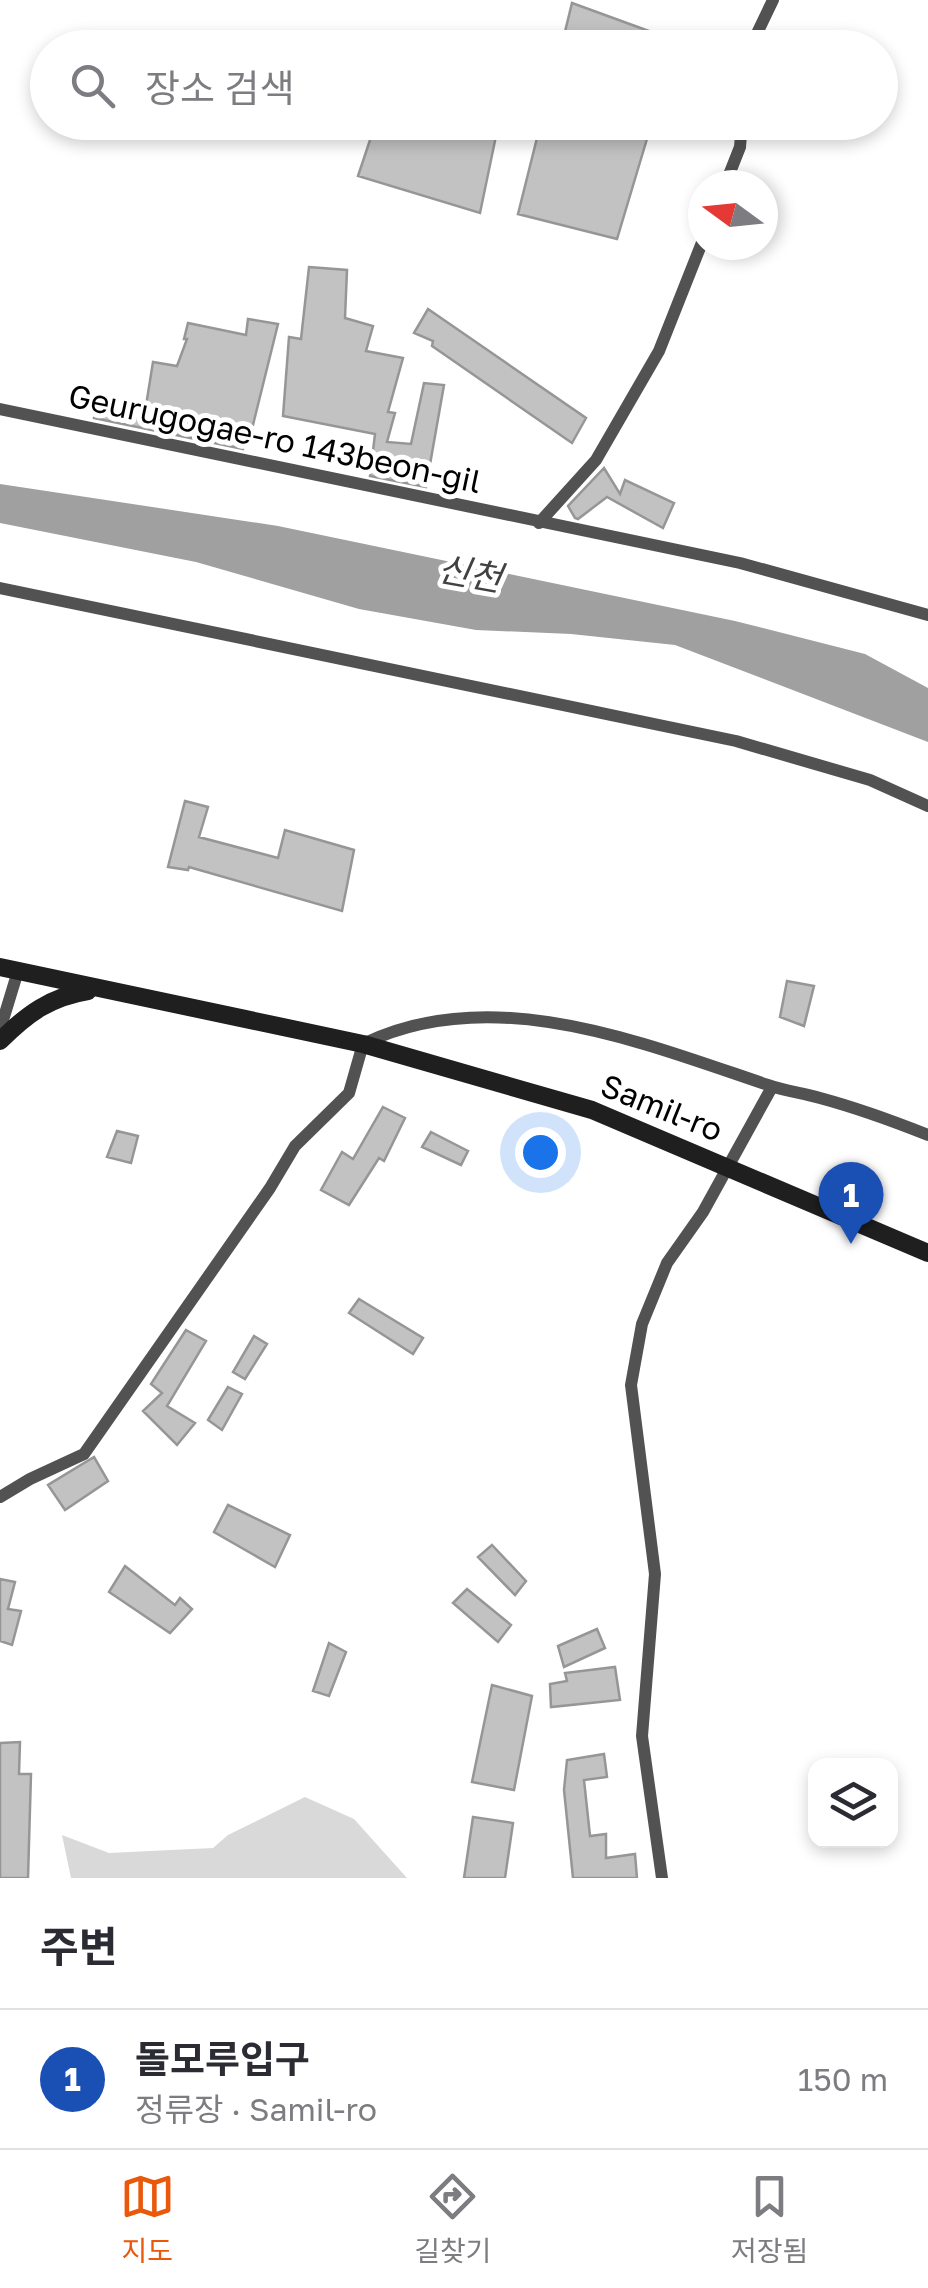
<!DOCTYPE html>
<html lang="ko">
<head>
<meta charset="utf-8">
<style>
	body { margin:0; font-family:"Golos Text","Noto Sans KR",sans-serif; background:#f7f7f7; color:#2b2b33 }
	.controls { position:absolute; right:30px; bottom:30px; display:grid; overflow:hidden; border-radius:20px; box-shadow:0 5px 15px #0003 }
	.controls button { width:90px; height:90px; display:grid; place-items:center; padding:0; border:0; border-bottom:2px solid #e1e1e2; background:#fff; color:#2b2b33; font:50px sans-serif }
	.compass { position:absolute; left:688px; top:170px; width:90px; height:90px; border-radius:50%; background:#fff; box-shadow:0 5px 15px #0003; rotate:285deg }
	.you { position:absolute; left:540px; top:1152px; width:35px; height:35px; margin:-25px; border:8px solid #fff; border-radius:50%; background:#1a73e8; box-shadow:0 0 0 15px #1a73e833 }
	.badge { display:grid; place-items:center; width:65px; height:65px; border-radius:50%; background:#ea580c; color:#fff; font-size:32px; font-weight:700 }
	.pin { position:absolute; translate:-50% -82px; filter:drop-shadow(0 2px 5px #0008) }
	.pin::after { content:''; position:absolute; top:52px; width:35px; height:30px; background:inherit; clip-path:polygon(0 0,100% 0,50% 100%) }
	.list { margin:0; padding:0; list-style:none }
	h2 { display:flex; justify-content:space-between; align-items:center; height:130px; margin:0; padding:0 40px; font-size:42px }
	h2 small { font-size:32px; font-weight:400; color:#7c7c81 }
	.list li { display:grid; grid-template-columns:65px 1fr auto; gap:30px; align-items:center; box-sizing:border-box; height:140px; padding:0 40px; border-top:2px solid #e1e1e2 }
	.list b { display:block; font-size:38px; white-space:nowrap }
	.list p { margin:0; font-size:32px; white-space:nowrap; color:#7c7c81 }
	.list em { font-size:32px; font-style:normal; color:#7c7c81 }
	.icon { flex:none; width:55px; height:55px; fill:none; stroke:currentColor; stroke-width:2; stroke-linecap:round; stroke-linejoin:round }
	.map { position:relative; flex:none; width:928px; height:1878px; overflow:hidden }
	.search { position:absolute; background:#fff; box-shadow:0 5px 15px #0003; left:30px; right:30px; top:30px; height:110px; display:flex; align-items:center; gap:25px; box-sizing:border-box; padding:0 35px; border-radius:55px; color:#7c7c81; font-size:38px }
	.sheet { height:270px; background:#fff }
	nav { display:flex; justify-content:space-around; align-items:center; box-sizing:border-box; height:140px; border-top:2px solid #e1e1e2; background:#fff; font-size:28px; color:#7c7c81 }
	nav a { display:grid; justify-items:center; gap:5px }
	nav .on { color:#ea580c }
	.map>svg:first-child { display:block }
</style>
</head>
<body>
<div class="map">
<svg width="928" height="1878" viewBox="0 0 928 1878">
	<rect width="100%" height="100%" fill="#fff"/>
	<!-- green -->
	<path fill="#d9d9d9" d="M305,1797L354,1819L407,1878H71L62,1835L109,1853L213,1848L228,1835Z"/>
	<!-- water -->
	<path fill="#a0a0a0" d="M0,484L278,526L735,621L865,654L928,688V742L675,645L571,634L476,630L359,609L196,562L0,523Z"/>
	<!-- building -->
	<path fill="#c2c2c2" stroke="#969696" stroke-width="2.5" d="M572,3L690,46L689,48H561Z
		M376,122H441L496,136L480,213L358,176Z
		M541,122H652L617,239L518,214Z
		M309,267L347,270L345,318L373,326L366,351L403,358L388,412L395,413L387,442L411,444L424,383L444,385L426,487L370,476L375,434L283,416L289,337L301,339Z
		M428,309L586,418L572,443L432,346L433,341L414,333Z
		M248,319L278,324L251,433L245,432L243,449L94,418L96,408L144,418L153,362L177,366L187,339H184L188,323L246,335Z
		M604,468L620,494L625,480L674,503L663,528L607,497L578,519L575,518L568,506Z
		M185,801L208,807L199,837L278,858L285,830L354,850L342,911L189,867L188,870L168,867Z
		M787,981L814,986L804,1026L780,1017Z
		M383,1107L405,1118L384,1161L379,1158L349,1205L321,1190L342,1152L353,1159Z
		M117,1131L138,1136L131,1163L107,1157Z
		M431,1132L468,1151L461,1165L422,1147Z
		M359,1299L423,1338L413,1354L349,1313Z
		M186,1330L206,1341L167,1406L195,1423L177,1445L143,1411L162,1393L151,1384Z
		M254,1336L267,1344L245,1379L233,1372Z
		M228,1387L242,1394L222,1430L208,1420Z
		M94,1457L108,1481L65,1510L48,1485Z
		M228,1505L290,1535L275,1567L214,1532Z
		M492,1545L526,1581L515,1595L478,1557Z
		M125,1566L175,1605L180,1598L192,1609L170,1633L109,1592Z
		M0,1579L15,1582L8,1609L21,1611L12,1645L0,1641Z
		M467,1589L511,1625L498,1642L453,1603Z
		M597,1629L605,1648L564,1667L558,1646Z
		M329,1643L346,1652L329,1696L313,1691Z
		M615,1667L620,1700L551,1707L550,1684L567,1681L565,1673Z
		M492,1685L532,1696L514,1790L472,1782Z
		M20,1742L19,1774H31L28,1878H0V1743Z
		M604,1754L607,1777L584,1780L590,1836L606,1834V1858L635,1854L637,1878H573L564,1790L567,1760Z
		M473,1817L513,1823L505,1878H464Z"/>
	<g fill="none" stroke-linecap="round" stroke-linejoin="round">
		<!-- minor -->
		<path stroke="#525252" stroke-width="12" d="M750,48L773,0
			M725,185L740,147L742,122
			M0,409L740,563L928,615
			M539,523L596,460L659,351L703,240
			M0,588L736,741L870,780L928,806
			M0,1030L18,971
			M0,1497L30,1479L84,1454L270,1188L295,1146L349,1093L363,1044C492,981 643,1043 768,1085C785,1091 803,1093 820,1098C857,1108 893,1121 928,1135
			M662,1878L642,1736L655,1574L631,1385L642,1324L667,1263L703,1212L772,1087"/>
		<!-- secondary -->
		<path stroke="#1f1f1f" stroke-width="18" d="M0,967L363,1044L592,1110L928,1253
			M0,1041C27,1014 50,997 88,991"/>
	</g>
	<g text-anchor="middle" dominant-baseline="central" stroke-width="10" stroke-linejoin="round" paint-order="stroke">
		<!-- street labels -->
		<g font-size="32" fill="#000" stroke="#fff">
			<text transform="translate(275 438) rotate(12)">Geurugogae-ro 143beon-gil</text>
			<text transform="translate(662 1107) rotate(22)">Samil-ro</text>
		</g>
		<!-- water labels -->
		<g font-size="35" font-style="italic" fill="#414141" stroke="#fff">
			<text transform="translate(470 573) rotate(10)">신천</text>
		</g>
	</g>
</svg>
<div class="controls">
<button><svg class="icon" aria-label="layers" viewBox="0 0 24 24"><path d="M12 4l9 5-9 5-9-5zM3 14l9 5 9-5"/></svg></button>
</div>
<svg class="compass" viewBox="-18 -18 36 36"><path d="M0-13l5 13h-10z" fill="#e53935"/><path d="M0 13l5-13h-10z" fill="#7c7c81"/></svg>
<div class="you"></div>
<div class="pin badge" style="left:851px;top:1244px;background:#1a4fb4">1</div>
<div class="search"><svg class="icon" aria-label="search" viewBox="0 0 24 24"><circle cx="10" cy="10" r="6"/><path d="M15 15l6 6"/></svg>장소 검색</div>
</div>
<section class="sheet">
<h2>주변<small></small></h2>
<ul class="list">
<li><span class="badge" style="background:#1a4fb4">1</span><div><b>돌모루입구</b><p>정류장 · Samil-ro</p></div><em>150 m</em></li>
</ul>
</section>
<nav>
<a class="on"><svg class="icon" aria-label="map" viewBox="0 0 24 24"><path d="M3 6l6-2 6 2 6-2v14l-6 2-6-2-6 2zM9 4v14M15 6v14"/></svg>지도</a>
<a><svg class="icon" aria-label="directions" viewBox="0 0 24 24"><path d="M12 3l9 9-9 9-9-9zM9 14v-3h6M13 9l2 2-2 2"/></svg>길찾기</a>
<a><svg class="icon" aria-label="saved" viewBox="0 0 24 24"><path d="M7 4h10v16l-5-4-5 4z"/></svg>저장됨</a>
</nav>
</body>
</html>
